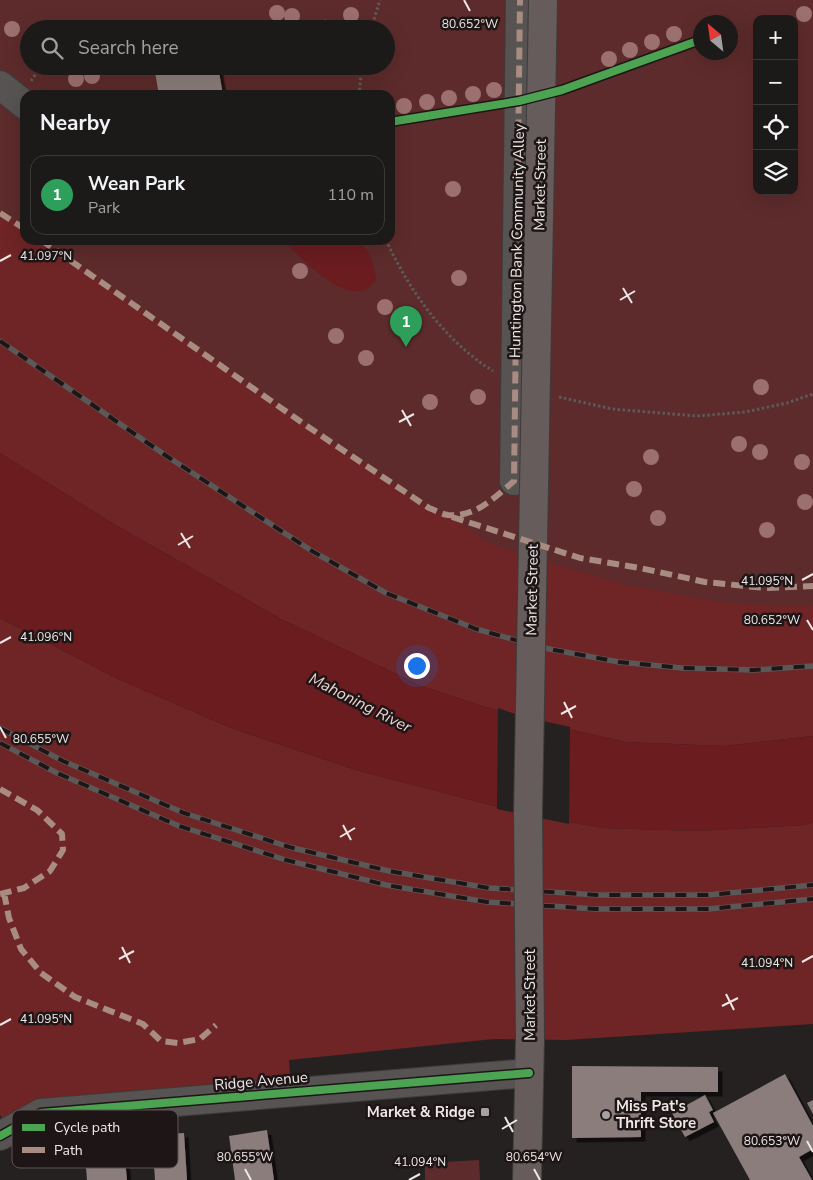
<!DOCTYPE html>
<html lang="en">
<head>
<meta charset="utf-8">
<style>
	body { margin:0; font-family:"Nunito Sans",sans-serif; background:#252222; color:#f1f3f6 }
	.controls { position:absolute; right:15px; top:15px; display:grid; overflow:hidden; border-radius:10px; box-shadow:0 5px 20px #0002 }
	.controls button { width:45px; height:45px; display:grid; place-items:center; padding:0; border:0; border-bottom:1px solid #3a3838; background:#1c1919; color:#f1f3f6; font:25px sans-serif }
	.compass { position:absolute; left:693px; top:15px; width:45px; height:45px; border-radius:50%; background:#1c1919; box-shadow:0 5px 20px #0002; rotate:331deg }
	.you { position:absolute; left:416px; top:665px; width:18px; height:18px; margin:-12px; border:4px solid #fff; border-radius:50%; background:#1a73e8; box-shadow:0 0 0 8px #1a73e833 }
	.badge { display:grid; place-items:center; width:32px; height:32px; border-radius:50%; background:#a7a2a2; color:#fff; font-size:16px; font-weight:700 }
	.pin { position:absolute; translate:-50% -41px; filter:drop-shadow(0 1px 2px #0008) }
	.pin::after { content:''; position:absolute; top:26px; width:18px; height:15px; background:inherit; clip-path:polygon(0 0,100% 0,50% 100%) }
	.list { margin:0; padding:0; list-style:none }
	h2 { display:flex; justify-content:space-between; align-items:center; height:65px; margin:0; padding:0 20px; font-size:21px }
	h2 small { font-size:16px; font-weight:400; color:#a0a0a2 }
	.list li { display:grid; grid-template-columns:32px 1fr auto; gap:15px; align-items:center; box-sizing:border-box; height:80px; margin:0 10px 10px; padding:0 10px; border:1px solid #3a3838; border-radius:15px }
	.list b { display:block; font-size:19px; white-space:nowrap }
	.list p { margin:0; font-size:16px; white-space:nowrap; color:#a0a0a2 }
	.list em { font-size:16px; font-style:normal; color:#a0a0a2 }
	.icon { flex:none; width:28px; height:28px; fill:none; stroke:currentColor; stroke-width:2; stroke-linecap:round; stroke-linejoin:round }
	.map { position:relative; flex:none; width:813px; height:1180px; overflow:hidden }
	.search { position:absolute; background:#1c1919; box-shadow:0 5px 20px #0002; left:20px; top:20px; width:375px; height:55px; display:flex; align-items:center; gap:12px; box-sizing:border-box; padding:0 18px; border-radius:28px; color:#a0a0a2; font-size:19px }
	.panel { position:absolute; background:#1c1919; box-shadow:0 5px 20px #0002; left:20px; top:90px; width:375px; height:155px; border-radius:15px }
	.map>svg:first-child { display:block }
</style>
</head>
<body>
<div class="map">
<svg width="813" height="1180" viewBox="0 0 813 1180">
	<defs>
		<filter id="shadow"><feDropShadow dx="4.5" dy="4.5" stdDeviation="0" flood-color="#0009"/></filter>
	</defs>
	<rect width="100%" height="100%" fill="#252121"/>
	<!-- green -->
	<path fill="#5d2b2b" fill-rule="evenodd" d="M0,0H813V736L0,453ZM757,19H794V191H757ZM700,22H730V52H700ZM29,29H386V66H29ZM25,95H390V240H25Z
		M479,1160L480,1180H425V1163Z"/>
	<!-- forest -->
	<path fill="#6f2425" d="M0,213L25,229V240H41L384,479C401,490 431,515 452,515L473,533L495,546L625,585L721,602L779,606L813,605V736L724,746L625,742L520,718L421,686L281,619L117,526L0,453Z
		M0,618L114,677L231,728L356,770L483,803L543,817L603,828L697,831L805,825L813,822V1024L566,1040L494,1039L289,1060L291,1093L10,1131L0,1115Z"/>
	<!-- water -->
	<path fill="#6a1c1f" d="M282,240H358C370,250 375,266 376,280C373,284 369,288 364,290C337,299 301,256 282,240Z
		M0,453L117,526L281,619L421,686L520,718L625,742L724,746L813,736V822L805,825L697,831L603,828L543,817L483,803L356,770L231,728L114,677L0,618Z"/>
	<!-- pier -->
	<path fill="#252121" d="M498,708L521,716L570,727L569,824L497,809Z"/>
	<!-- building -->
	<path fill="#8b7d7c" filter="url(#shadow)" d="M154,66H218L223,95H159Z
		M572,1066L718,1067V1092H641V1137L572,1138Z
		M785,1074L813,1126V1149L799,1157L812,1180H750L713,1113Z
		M705,1095L713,1110L709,1112L714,1122L685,1137L672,1113Z
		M813,1100V1114L807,1103Z
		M267,1130L274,1180H235L229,1136Z
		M184,1133L187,1180H155L152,1135Z
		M123,1139L127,1180H87L84,1143Z"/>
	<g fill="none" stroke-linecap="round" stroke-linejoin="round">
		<!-- minor casing -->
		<g stroke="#3e3b3b" stroke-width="30">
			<path id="minor" d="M0,85L25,105
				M514,481L520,0
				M0,1136L41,1113L529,1073"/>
		</g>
		<!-- major casing -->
		<g stroke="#3e3b3b" stroke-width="30">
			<path id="major" d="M527,1180L530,1039"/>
		</g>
		<!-- path -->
		<path stroke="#5d5a5a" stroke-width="3" stroke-dasharray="2.5 2.5" stroke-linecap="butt" d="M324,20L333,29
			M371,29L380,0
			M31,81L39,69
			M359,95L362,66
			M386,240C410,292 445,341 493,371
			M559,397L612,409L697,416L745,412L787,403L813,394"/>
		<!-- minor -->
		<use href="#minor" stroke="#565352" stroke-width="28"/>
		<!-- major -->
		<use href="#major" stroke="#655c5b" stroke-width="28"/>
		<!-- rail casing -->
		<g stroke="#5b5858" stroke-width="5.5">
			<path id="rail" d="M0,341L168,457L312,551L386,593L476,629L544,648L619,662L682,668L754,670L813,666
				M0,728L63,761L184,813L289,847L389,871L489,888L597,895H708L813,885
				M0,743L57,773L179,826L286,860L386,885L487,902L596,909H708L813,899"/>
		</g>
		<!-- rail -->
		<use href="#rail" stroke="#1e1616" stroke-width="4" stroke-dasharray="11" stroke-linecap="butt"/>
		<!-- major-bridge casing -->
		<g stroke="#3e3b3b" stroke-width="30" stroke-linecap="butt">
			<path id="major-bridge" d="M530,1039L528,813L543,0"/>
		</g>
		<!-- major-bridge -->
		<use href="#major-bridge" stroke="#655c5b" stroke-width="28"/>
		<!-- quiet -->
		<path stroke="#a88b81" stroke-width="6" stroke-dasharray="12 6" stroke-linecap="butt" d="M0,213L25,229
			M41,240L304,424L429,508C435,510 441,514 448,515C475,518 495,497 514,481L520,0
			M452,517L580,558L640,568L705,582L765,588L813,586
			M0,789L37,810L62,834L63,850L50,871L24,888L0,894
			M4,893L9,918L21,949L41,973L75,997L143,1024L161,1041L178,1043L200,1039L216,1025"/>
		<!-- cycleway casing -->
		<g stroke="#1e1616" stroke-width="11">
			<path id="cycleway" d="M390,122L519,101L562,90L700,40
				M0,1136L41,1113L529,1073"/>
		</g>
		<!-- cycleway -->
		<use href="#cycleway" stroke="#4ca352" stroke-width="8"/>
	</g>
	<!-- trees -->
	<g fill="#9c706e">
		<circle cx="277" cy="13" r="8"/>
		<circle cx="804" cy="14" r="8"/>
		<circle cx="351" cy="15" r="8"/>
		<circle cx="292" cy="16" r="8"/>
		<circle cx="12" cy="29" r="8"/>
		<circle cx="674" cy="34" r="8"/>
		<circle cx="652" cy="42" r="8"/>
		<circle cx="630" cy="50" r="8"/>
		<circle cx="609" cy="59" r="8"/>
		<circle cx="92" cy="76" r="8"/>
		<circle cx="76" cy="79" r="8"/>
		<circle cx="494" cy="90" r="8"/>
		<circle cx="473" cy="94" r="8"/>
		<circle cx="449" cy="98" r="8"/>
		<circle cx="427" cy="102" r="8"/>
		<circle cx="404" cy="106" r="8"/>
		<circle cx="453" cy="189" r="8"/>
		<circle cx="300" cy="271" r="8"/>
		<circle cx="459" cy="278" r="8"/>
		<circle cx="385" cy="307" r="8"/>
		<circle cx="336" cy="336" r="8"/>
		<circle cx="366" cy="358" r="8"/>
		<circle cx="761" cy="387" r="8"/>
		<circle cx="478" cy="397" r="8"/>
		<circle cx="430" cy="402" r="8"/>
		<circle cx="739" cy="444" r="8"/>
		<circle cx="760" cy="452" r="8"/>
		<circle cx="651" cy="457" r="8"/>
		<circle cx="802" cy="462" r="8"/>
		<circle cx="634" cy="489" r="8"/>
		<circle cx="805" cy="502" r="8"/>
		<circle cx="658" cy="518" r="8"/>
		<circle cx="767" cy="530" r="8"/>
	</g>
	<!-- ticks -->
	<path fill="none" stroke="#ede8e7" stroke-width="2" d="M464,0L470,11M0,261L11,255M623,288L632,303M620,300L635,291M402,410L411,426M399,422L414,414M181,533L190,548M178,545L193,536M802,580L813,574M807,620L813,630M0,643L11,637M564,702L572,718M561,714L576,706M0,727L6,738M343,825L351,840M340,837L355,828M122,947L130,963M119,959L134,951M802,962L813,956M726,994L734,1010M722,1006L738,998M0,1025L11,1019M505,1117L513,1132M502,1129L517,1120M807,1141L813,1152M245,1169L251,1180M534,1169L540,1180M409,1180L420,1174"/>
	<!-- markers -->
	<g fill="#a7a2a2" stroke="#1e1616" stroke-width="2">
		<rect x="480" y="1107" width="10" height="10" rx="2.5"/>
		<circle cx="606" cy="1115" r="5"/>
	</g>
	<g text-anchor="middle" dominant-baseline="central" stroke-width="5" stroke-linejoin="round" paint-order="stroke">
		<!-- street labels -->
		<g font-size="15" fill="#ede8e7" stroke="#1e1616">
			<text transform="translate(540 185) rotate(-89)">Market Street</text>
			<text transform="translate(517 241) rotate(-89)">Huntington Bank Community Alley</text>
			<text transform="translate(532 590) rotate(-89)">Market Street</text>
			<text transform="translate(530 995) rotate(-90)">Market Street</text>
			<text transform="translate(261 1081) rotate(-5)">Ridge Avenue</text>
		</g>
		<!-- poi labels -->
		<g font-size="15" font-weight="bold" fill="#ede8e7" stroke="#1e1616" text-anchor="start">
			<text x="616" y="1106">Miss Pat's<tspan x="616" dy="17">Thrift Store</tspan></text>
			<text x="475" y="1112" text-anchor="end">Market &amp; Ridge</text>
		</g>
		<!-- water labels -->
		<g font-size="16" font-style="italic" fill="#efd4d2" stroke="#1e1616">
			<text transform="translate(360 703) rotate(27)">Mahoning River</text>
		</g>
	</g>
	<!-- legend -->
	<rect x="12" y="1110" width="166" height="58" rx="8" fill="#1e1616" stroke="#5c5555" stroke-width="1"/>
	<rect x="22" y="1124" width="23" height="7" fill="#4ca352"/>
	<rect x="22" y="1147" width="23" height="6" fill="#a88b81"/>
	<g font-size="14" fill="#ede8e7">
		<text x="54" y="1132">Cycle path</text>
		<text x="54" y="1155">Path</text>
	</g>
	<g font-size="12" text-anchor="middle" fill="#ede8e7" stroke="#1e1616" stroke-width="5" stroke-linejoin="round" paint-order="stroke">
		<text x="470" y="28">80.652°W</text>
		<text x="46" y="260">41.097°N</text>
		<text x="767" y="585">41.095°N</text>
		<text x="772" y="624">80.652°W</text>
		<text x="46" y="641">41.096°N</text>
		<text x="41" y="743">80.655°W</text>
		<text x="767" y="967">41.094°N</text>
		<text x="46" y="1023">41.095°N</text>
		<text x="772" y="1145">80.653°W</text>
		<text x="245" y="1161">80.655°W</text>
		<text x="534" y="1161">80.654°W</text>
		<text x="420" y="1166">41.094°N</text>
	</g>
</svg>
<div class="controls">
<button>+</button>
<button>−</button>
<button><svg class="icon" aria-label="locate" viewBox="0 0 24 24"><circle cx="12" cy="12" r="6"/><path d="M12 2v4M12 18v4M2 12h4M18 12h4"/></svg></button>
<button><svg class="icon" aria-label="layers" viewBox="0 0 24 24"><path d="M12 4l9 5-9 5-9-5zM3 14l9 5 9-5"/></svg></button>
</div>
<svg class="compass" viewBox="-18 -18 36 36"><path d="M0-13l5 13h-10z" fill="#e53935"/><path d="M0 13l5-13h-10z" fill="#a0a0a2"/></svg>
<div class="you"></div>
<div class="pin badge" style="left:406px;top:347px;background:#2e9e5b">1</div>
<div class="search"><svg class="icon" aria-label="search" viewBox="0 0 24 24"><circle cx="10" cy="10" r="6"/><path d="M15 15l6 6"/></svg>Search here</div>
<section class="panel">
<h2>Nearby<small></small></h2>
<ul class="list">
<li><span class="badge" style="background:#2e9e5b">1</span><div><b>Wean Park</b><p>Park</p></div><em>110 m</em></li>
</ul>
</section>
</div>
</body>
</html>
